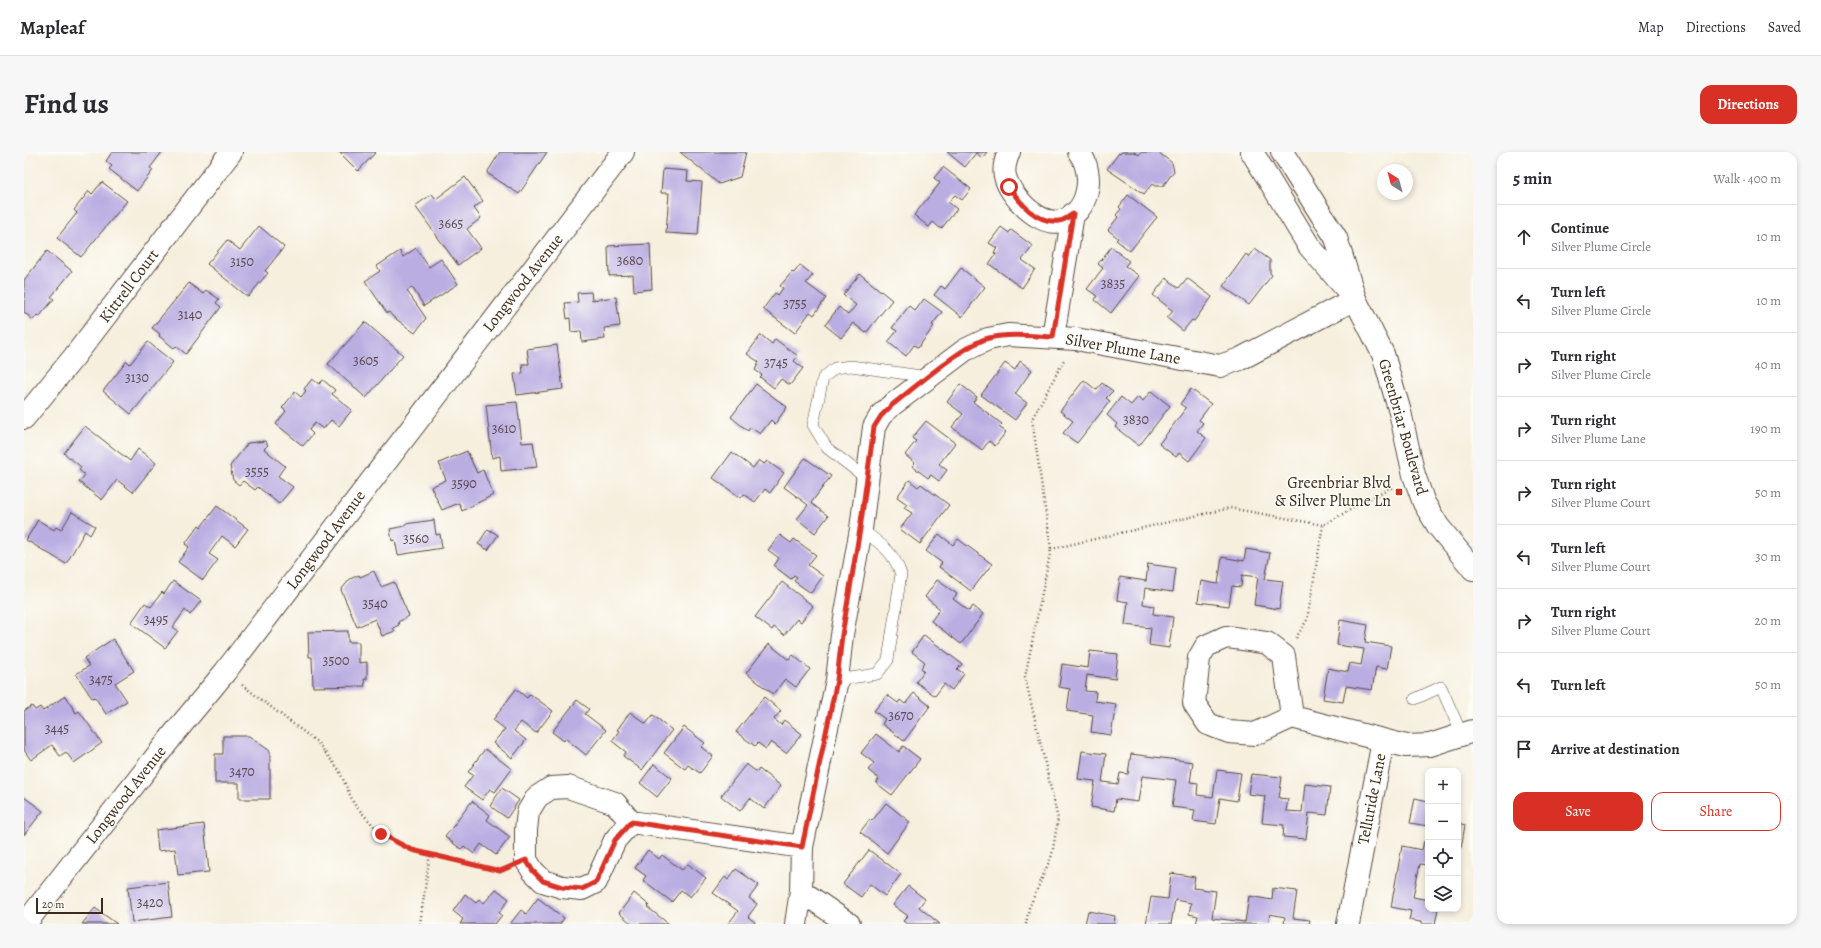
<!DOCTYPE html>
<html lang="en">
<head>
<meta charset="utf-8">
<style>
	body { margin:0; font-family:Alegreya,serif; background:#f7f7f7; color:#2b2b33 }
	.controls { position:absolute; right:12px; bottom:12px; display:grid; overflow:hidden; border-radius:8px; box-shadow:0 2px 6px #0003 }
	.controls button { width:36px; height:36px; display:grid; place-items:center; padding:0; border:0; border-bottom:1px solid #e1e1e2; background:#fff; color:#2b2b33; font:20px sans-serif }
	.compass { position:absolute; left:1353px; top:12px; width:36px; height:36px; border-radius:50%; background:#fff; box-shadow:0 2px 6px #0003; rotate:324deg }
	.scale { position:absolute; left:12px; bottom:10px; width:67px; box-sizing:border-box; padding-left:4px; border:2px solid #3b2a1e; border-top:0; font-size:11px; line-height:14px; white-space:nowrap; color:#3b2a1e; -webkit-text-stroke:3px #fdfcf7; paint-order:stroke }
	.stop { position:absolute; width:12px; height:12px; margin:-9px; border:3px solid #d93025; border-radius:50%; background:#fff }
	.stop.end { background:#d93025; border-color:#fff; box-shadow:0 1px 4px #0008 }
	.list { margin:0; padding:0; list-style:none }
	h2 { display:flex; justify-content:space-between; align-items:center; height:52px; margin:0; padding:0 16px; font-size:17px }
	h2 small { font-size:13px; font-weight:400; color:#7c7c81 }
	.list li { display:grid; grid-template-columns:26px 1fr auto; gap:12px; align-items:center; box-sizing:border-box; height:64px; padding:0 16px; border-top:1px solid #e1e1e2 }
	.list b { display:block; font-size:15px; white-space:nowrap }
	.list p { margin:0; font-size:13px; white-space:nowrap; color:#7c7c81 }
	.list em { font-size:13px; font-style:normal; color:#7c7c81 }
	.actions { display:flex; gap:8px; padding:12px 16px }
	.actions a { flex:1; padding:9px 0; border:1px solid #d93025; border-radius:12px; text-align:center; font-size:14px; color:#d93025 }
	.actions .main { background:#d93025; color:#fff }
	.icon { flex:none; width:22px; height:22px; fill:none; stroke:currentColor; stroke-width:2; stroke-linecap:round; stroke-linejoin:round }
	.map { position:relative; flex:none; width:1449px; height:772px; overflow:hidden; border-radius:12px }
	header { display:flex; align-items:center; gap:24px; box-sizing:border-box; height:56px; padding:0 20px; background:#fff; border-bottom:1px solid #e1e1e2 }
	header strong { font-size:19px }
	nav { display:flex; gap:22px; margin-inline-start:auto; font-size:14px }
	.intro { display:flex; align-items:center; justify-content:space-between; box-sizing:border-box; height:96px; padding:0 24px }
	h1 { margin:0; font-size:28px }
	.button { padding:10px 18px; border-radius:12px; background:#d93025; color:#fff; font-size:14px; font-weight:700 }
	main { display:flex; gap:24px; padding:0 24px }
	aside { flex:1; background:#fff; border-radius:12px; box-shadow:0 2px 6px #0003 }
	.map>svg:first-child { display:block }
</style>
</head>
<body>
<header>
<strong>Mapleaf</strong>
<nav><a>Map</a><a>Directions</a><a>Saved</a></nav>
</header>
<div class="intro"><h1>Find us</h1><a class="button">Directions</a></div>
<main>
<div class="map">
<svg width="1449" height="772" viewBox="0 0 1449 772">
	<rect width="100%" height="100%" fill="#fdfcf7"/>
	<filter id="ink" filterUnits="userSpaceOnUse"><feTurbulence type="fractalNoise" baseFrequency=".025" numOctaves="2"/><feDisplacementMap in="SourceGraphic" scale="8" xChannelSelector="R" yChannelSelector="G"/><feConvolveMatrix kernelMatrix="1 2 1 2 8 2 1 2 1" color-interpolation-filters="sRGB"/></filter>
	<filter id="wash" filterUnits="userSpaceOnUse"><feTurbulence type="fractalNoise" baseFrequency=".012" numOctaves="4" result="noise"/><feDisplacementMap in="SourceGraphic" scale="16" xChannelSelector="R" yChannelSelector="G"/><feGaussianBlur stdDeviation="0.9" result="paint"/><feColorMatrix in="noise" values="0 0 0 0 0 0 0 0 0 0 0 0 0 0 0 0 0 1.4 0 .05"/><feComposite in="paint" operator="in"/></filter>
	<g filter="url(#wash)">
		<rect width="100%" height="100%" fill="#f6efde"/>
		<g id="blocks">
			<!-- building -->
			<path fill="#baade2" d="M88,0H138L126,16L129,18L113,39L85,17L88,14L82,9Z
				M315,0H352L334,19Z
				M476,0H523L495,42L463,21Z
				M656,0H722L716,25L695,32Z
				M923,0H963L958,6L952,1L941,15Z
				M1098,0H1110L1115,3L1117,0H1134L1148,11L1150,19L1139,34H1131L1128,32L1120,42L1083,17L1095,1L1096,2Z
				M919,15L947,37L938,48L931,43L924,50L933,57L917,77L909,70L905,75L890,63L916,31L910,26Z
				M639,17L664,19L663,29L678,30L674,83L642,81L645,41H637Z
				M441,25L459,49L450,56L457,66L443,77L457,96L434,113L391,54L408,42L412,47Z
				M78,30L103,49L57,105L33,86L53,61L50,58L65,39L68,42Z
				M1104,43L1133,65L1106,99L1092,88L1094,86L1084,78L1094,65L1092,63L1097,57L1095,55Z
				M235,74L260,95L241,119L244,121L224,145L183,112L203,88L216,98Z
				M977,75L985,81L987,78L1009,94L998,108L1011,117L998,136L965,112L972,102L970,101L973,96L965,91Z
				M626,92L628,137L610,139L609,123L585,124L584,94Z
				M1087,95L1105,109L1101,114L1115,124L1087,161L1071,148L1073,144L1063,137L1079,116L1074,112Z
				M392,96L405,115L417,107L434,132L400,154L388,135L383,139L402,166L391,181L368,164L365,160L363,161L341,129L356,119L353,114L376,99L379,105Z
				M1231,97L1246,108V121L1248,123L1225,153L1199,134L1222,102L1225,105Z
				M23,99L48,119L27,145L30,147L15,165L13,163L9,168L0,160V128Z
				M776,113L789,123L782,131L802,146L790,163L786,160L771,181L739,157L751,141L754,143L759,136L756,134L768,120L770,121Z
				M937,116L961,135L938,165L910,143L917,134L921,137Z
				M836,122L868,148L842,181L829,171L817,186L801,173L815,155L824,163L832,153L819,143Z
				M1142,126L1155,136L1163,126L1188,145L1170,169L1168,168L1159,179L1143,166L1149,159L1129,143Z
				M165,131L179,142L182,138L195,147L192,151L197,155L162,202L152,194L150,196L135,184L136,182L128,176Z
				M567,140L568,148L592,145L596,174L580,176L581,187L558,190L557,179L547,180L546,166L543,167L541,151L554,150L553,141Z
				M900,147L918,160L908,173L910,174L894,196L890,193L882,204L864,190L873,179L868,176L885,154L891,159Z
				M341,170L379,203L342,246L304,212Z
				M737,183L748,192L751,187L774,204L770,209L779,216L766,233L757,227L750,236L736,225L738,223L731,218L735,210L723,202Z
				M124,190L149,210L107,262L79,239L103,209L106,212Z
				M533,193L539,237L493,243L490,222L499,221L498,212H505L503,197Z
				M996,209L1008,218L991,242L1003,251L991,268L957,243L981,211L991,218Z
				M288,227L295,232L299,228L311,238L308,242L328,258L315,274L307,268L299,277L291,271L285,278L289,282L279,294L252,272L262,259L258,256L271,240L277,245L282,239L280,237Z
				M1060,228L1072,238L1078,231L1089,239L1082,246L1086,249L1053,291L1039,281L1049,269L1036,259Z
				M732,232L763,255L751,272L747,268L736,282L726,275L724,279L707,265Z
				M936,232L953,245L949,250L978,272L975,275L982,280L971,294L965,289L958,298L928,275L939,262L923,250Z
				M1167,237L1187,252L1175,268L1179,271L1173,279L1182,286L1165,309L1155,301L1152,305L1135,292L1162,256L1156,252Z
				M1127,239L1146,254L1115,294L1091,275L1093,272L1083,263L1097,245L1107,253L1114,245L1119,249Z
				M493,250L498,291L509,290L513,315L477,319L476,304L468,306L462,253Z
				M902,269L931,291L915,312L923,318L915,329L907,323L904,326L888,314L891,311L881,303L892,289L888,286Z
				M61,274L106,309L114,297L132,311L109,340L93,328L78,348L55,330L61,323L55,318L57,315L40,301Z
				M241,289L244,293L240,297L261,314L254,324L269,335L255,352L234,335L231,338L219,329L215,333L209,328L206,314L224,291Z
				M443,299L453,321L459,318L469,343L438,359L435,351L418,358L407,335L422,328L415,311Z
				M708,300L729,316L735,308L740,312L743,309L760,321L746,341L741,337L731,350L720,342L717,346L689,326Z
				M781,306L807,324L787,351L804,364L791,381L773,367L784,353L760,335Z
				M885,328L894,335L897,332L925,353L896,392L876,377L888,361L880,356L883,352L873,345Z
				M193,354L224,377L211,394L198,384L185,402L194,408L179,428L154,410L165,395L161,392L175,373L177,375Z
				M48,360L71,374L66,383L61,379L42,412L2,388L14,368L30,378L32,375L37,378Z
				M410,368L412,383L416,382L418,396L374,403L371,388L368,389L366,377L381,374V372Z
				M464,377L474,383L464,398L454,392Z
				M915,382L929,393L934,387L968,412L947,439L915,415L918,411L902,399Z
				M756,383L767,391L770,387L792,403L784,413L799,424L787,441L770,429L773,425L770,423L767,427L750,414L755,406L744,398Z
				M1222,397L1246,401L1241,427L1259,429L1255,457L1230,453L1234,425L1218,423L1217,435L1208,434L1205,454L1174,450L1177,429L1194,432L1198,405L1220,409Z
				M1124,412L1152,416L1149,440L1121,436L1119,452L1130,454L1129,462L1149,465L1145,496L1125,493L1127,476L1101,473L1104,450L1093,448L1096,425L1122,429Z
				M350,419L357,435L370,430L385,464L374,470L375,473L369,476L371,479L358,484L351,467L333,475L317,438L326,427L335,423L336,425Z
				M913,428L933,442L929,447L945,459L949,454L959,462L937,492L907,469L916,457L901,445Z
				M149,429L177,449L166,463L161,458L149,475L154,479L141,496L107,471L121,451L127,455L138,440L140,442Z
				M758,430L789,454L777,470L773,467L760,483L750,475L748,478L731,465Z
				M1316,468L1344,473L1341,490L1367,494L1363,517L1352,515L1348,538L1322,534L1319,550L1299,547L1304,516L1324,520L1326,511L1337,513L1340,497L1313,493Z
				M324,479V490H335V511L343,510V527H340L341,534L289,535L288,505H285L284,480Z
				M900,483L938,512L933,517L940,522L928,538L920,532L911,544L892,530L900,519L897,516L901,510L888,500Z
				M89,487L110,519L91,531L103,549L82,562L71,545L68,546L52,522L65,514L60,506Z
				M745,492L765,508L769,503L786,517L772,535L761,527L749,542L722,521Z
				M1066,499L1094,502L1091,527L1063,523L1061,539L1072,540L1071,549L1092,552L1087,583L1067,580L1069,563L1043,559L1046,537L1035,535L1038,512L1064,516Z
				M492,537L503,546L506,542L529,559L512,581L497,570L490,579L502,588L488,606L469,591L481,577L469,568Z
				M890,541L906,554L880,589L858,572L861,567L850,559L863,543L874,551L876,548L881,552Z
				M41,544L52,561L55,559L78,591L50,611L42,600L36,604L28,593L7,608L0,598V559L8,554L11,558L16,555L19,559Z
				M740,545L757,559L750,567L757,573L760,568L778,582L762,601L747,590L742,597L734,591L731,594L712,580Z
				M553,548L565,557L561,562L582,578L562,603L541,586L540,589L528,580Z
				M606,560L622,572L629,563L648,578L618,618L599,604L602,600L588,589L595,579L593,578Z
				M660,575L681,591L677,595L689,604L676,621L664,613L661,617L640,601Z
				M852,582L875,600L879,594L896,607L868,643L852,631L855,627L844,618L850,611L837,601Z
				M199,584H225L246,599V647H215V631H191V602H199Z
				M461,597L488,617L471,640L466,637L458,648L440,635L449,623L444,620Z
				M1058,599L1082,602L1078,630L1094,632L1096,621L1104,622L1107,602L1169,610L1166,630L1174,631L1173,643L1189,645L1193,618L1217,621L1213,649L1196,646L1192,672L1169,669L1171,658L1148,655L1152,628L1118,624L1114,650L1092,647L1090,659L1067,655L1071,629L1054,627Z
				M630,612L648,626L633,645L616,631Z
				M722,612L733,620L735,617L757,634L740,657L726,646L716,659L697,644Z
				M1227,622L1258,625L1255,646L1264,647L1262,659L1278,660L1281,632L1306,635L1303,663L1285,661L1282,687L1259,685L1260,673L1238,671L1241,644L1224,642Z
				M478,636L495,648L483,666L466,654Z
				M0,645L19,659L0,683Z
				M1391,646L1404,649V674L1386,671Z
				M448,649L466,663L463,668L486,685L472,703L457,692L450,702L440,694L437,697L421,685Z
				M862,651L886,670L863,701L836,680L846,667L848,669Z
				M1434,671L1441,673L1437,696L1434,695Z
				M180,672L185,720L154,723L151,697L134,699L132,678Z
				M1400,689L1404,690V713L1396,712L1389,745L1404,748V757H1414L1411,772H1397V770L1385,768L1387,759L1367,755L1378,694L1398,698Z
				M624,698L635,707L638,703L658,718L664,712L682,726L666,745L657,738L648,750L619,728L622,724L611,716Z
				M845,698L877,722L861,744L846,732L837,745L819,732Z
				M712,717L735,733L725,746L733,752L724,765L731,770L730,772H704L714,759L689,741L701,725L704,728Z
				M1147,721L1171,725L1169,736L1192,739L1188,766L1221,770L1225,744L1248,748L1249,736L1273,739L1269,766L1286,768L1285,772H1260L1261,765L1246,762L1244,772H1172L1174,764L1165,762L1167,751L1151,748L1147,772H1122L1127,745L1144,747Z
				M144,730L148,765L108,770L104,735Z
				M884,734L901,747L895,755L916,772H883L879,769L884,764L869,753Z
				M472,737L485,747L475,761L478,763L471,772H436L439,767L429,759L441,742L452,751L455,747L460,751Z
				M610,741L625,753L623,755L645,772H608L595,761Z
				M514,746L540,766L536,772H486L497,758L502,762Z
				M71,756L93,772H58Z
				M1064,759L1091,764L1090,772H1061Z"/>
		</g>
	</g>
	<g filter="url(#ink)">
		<use href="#blocks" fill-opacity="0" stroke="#57483b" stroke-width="1"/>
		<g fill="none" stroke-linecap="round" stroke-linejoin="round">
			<!-- service casing -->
			<g stroke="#57483b" stroke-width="12">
				<path id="service" d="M843,327L803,296L789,273L799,226L811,216L827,214L904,225
					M813,528L853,522L864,508L877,422C869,398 855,391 837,377
					M1391,547L1417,535L1438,583"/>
			</g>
			<!-- minor casing -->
			<g stroke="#57483b" stroke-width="24">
				<path id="minor" d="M985,0C982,7 979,16 981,24C985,43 1015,75 1037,69C1066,61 1071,21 1055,0
					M1029,185L1049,62
					M0,266L50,205L207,0
					M1268,565L1260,504L1243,491L1211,486L1202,485L1182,494L1175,506L1170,551L1184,572L1205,580L1231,582L1268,565L1382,594L1406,593L1449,579
					M544,635L591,651L607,670L591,688L572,730L558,737L538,735L519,729L509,719L502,708V678L504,660L513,645L527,636Z
					M607,670L778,695
					M777,739L778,695L813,528L818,483L837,377L850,275L857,263L868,253L941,198L964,187L984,183L1052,187L1196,214L1216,207L1331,147
					M1,772L153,578L201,520L599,0
					M772,772L777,739L825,772
					M1324,772L1359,589"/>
			</g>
			<!-- tertiary casing -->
			<g stroke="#57483b" stroke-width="24">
				<path id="tertiary" d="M1228,0L1285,94L1325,140
					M1258,0L1312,86L1331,147L1359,202L1376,260L1390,323L1400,351L1414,374L1449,417"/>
			</g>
			<!-- path -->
			<path stroke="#57483b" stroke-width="2.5" stroke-dasharray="1 3" stroke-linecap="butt" d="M1027,397L1206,356L1299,373L1365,336H1370
				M1272,486L1283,468L1299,373
				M218,533L293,590L315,618L330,652L357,682L388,698L476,719L482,717
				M396,772L406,701
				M1002,772L1005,756L1028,703L1034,667L1001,525L1027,397L1008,267L1040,208"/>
			<!-- service -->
			<use href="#service" stroke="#fff" stroke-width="11"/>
			<!-- minor -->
			<use href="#minor" stroke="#fff" stroke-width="22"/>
			<!-- tertiary -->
			<use href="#tertiary" stroke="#fff" stroke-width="22"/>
		</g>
	</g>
	<g fill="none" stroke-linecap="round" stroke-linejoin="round" filter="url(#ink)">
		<!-- route -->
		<path stroke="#d93025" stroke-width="5" d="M357,682L388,698L476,719L502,708L509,719L519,729L538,735L558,737L572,730L591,688L607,670L778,695L813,528L818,483L836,377L850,275L857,264L868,253C890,236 940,192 965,186C986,181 1008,184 1029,185L1049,62C1045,64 1040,69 1035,69C1013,72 996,51 985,35"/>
	</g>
	<!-- markers -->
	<rect fill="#c8321e" stroke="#fdfcf7" stroke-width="1.5" x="1371" y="336" width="8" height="8" rx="2"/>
	<g text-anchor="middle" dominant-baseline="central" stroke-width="3" stroke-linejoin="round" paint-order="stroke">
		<!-- number labels -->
		<g font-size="14" fill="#5b4b4f">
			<text x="427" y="71">3665</text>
			<text x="606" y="108">3680</text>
			<text x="218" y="109">3150</text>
			<text x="1089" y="131">3835</text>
			<text x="771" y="151">3755</text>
			<text x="166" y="162">3140</text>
			<text x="342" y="208">3605</text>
			<text x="752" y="210">3745</text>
			<text x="113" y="225">3130</text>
			<text x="1112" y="267">3830</text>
			<text x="480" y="276">3610</text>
			<text x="233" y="319">3555</text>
			<text x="440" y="331">3590</text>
			<text x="392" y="386">3560</text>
			<text x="351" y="451">3540</text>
			<text x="132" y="467">3495</text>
			<text x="312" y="508">3500</text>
			<text x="77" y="527">3475</text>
			<text x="877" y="563">3670</text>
			<text x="33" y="576">3445</text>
			<text x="218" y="619">3470</text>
			<text x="126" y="750">3420</text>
		</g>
		<!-- street labels -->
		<g font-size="16" fill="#3b2a1e" stroke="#fdfcf7">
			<text transform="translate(499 131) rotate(-52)">Longwood Avenue</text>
			<text transform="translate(105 134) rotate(-53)">Kittrell Court</text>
			<text transform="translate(1099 197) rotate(10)">Silver Plume Lane</text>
			<text transform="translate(1379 275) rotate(74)">Greenbriar Boulevard</text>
			<text transform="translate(302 388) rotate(-53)">Longwood Avenue</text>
			<text transform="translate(102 643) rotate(-52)">Longwood Avenue</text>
			<text transform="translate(1348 647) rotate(-79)">Telluride Lane</text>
		</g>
		<!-- poi labels -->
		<g font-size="16" fill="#3b2a1e" stroke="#fdfcf7" text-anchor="end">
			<text x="1367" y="331">Greenbriar Blvd<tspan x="1367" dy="18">&amp; Silver Plume Ln</tspan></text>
		</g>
	</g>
</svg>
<div class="controls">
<button>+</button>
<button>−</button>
<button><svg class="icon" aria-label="locate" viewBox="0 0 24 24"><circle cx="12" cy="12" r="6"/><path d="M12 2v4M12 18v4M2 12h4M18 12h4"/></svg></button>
<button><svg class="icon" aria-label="layers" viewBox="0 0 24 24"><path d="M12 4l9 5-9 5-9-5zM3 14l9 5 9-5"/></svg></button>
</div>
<svg class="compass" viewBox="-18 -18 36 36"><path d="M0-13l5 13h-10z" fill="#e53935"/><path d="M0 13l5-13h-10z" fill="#7c7c81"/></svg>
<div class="scale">20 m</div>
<div class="stop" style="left:985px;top:35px"></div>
<div class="stop end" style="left:357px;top:682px"></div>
</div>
<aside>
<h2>5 min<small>Walk · 400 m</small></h2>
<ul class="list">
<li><svg class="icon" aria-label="ahead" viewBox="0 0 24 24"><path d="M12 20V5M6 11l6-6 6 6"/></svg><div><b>Continue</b><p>Silver Plume Circle</p></div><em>10 m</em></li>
<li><svg class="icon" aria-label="left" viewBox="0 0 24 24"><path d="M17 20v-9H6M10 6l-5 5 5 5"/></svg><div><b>Turn left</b><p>Silver Plume Circle</p></div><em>10 m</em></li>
<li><svg class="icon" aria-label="right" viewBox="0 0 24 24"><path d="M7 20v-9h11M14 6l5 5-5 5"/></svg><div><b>Turn right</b><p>Silver Plume Circle</p></div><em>40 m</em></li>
<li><svg class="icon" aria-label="right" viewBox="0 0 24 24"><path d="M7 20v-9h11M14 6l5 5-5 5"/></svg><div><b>Turn right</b><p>Silver Plume Lane</p></div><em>190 m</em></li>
<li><svg class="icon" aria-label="right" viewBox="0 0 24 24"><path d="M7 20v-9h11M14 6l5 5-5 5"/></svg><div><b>Turn right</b><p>Silver Plume Court</p></div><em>50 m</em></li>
<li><svg class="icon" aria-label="left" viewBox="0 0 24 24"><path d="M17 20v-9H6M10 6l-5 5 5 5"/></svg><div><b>Turn left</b><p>Silver Plume Court</p></div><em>30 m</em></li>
<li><svg class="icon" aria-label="right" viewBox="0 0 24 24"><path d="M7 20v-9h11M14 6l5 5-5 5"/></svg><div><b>Turn right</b><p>Silver Plume Court</p></div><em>20 m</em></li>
<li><svg class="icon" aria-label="left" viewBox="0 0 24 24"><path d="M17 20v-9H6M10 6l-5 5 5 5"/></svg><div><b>Turn left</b></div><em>50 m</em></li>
<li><svg class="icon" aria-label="arrive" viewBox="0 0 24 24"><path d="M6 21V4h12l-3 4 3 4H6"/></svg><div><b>Arrive at destination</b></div></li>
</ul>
<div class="actions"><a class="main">Save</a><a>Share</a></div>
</aside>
</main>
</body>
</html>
